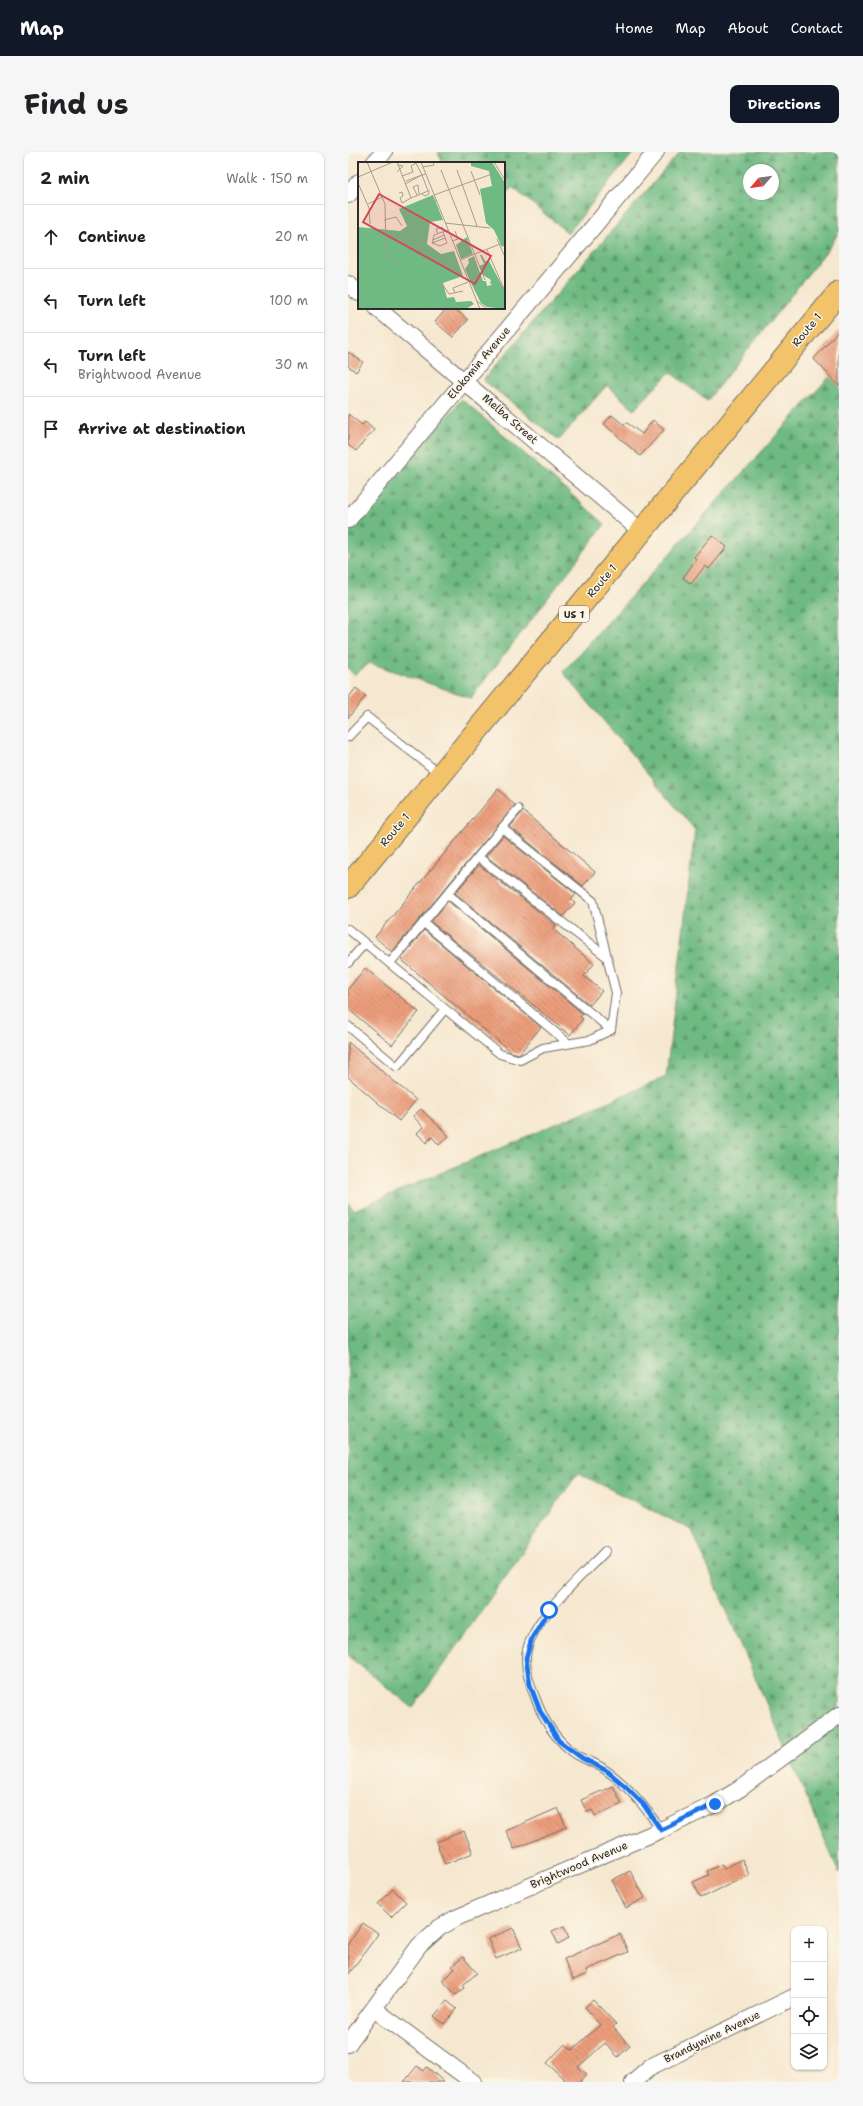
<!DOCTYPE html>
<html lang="en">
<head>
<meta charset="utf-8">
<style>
	body { margin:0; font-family:"Shantell Sans",sans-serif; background:#f6f6f6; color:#202124 }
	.controls { position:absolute; right:12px; bottom:12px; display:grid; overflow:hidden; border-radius:8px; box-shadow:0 1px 3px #0004 }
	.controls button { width:36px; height:36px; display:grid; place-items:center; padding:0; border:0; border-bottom:1px solid #e0e0e0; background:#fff; color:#202124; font:20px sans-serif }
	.compass { position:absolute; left:395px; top:12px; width:36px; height:36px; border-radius:50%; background:#fff; box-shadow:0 1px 3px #0004; rotate:241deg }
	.stop { position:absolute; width:12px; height:12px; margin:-9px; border:3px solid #1a73e8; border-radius:50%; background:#fff }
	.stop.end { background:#1a73e8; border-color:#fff; box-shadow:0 1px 4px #0008 }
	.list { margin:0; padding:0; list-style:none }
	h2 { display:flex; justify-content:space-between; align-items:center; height:52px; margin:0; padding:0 16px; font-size:17px }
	h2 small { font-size:13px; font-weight:400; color:#757577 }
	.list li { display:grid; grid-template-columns:26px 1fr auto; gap:12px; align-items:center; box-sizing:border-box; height:64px; padding:0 16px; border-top:1px solid #e0e0e0 }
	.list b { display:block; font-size:15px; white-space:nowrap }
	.list p { margin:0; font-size:13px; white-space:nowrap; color:#757577 }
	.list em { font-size:13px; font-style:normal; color:#757577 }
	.icon { flex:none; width:22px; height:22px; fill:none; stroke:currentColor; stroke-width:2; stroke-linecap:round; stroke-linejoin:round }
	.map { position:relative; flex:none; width:491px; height:1930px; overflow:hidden; border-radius:8px }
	header { display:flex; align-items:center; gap:24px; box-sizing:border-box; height:56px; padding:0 20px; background:#111827; color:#fff }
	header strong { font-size:19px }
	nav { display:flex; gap:22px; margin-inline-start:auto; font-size:14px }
	.intro { display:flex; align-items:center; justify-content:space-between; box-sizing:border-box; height:96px; padding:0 24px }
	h1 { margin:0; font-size:28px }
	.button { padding:10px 18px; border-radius:8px; background:#111827; color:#fff; font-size:14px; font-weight:700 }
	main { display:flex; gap:24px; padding:0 24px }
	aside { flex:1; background:#fff; border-radius:8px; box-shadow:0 1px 3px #0004 }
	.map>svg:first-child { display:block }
</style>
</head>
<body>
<header>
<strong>Map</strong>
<nav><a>Home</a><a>Map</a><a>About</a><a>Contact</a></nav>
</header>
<div class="intro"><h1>Find us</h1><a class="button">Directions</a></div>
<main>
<aside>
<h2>2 min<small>Walk · 150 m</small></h2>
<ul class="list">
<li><svg class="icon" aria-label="ahead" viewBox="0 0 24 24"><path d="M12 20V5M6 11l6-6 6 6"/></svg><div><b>Continue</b></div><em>20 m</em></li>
<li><svg class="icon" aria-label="left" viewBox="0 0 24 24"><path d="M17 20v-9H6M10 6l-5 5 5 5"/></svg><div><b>Turn left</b></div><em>100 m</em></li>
<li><svg class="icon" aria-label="left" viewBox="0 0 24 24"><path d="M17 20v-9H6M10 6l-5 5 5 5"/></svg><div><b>Turn left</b><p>Brightwood Avenue</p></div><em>30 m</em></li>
<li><svg class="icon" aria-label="arrive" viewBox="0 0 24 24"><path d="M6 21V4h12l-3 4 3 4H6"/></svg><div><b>Arrive at destination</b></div></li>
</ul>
</aside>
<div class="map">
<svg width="491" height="1930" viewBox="0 0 491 1930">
	<defs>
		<pattern id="forest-firs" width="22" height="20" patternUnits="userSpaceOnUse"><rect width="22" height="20" fill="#6eba82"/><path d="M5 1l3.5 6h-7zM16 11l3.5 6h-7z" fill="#5b976b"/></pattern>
		<pattern id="building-back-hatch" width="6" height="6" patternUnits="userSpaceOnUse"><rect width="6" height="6" fill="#ec9e7c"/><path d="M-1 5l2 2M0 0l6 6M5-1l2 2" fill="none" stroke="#bf8166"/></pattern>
	</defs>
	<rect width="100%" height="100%" fill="#fcf5e5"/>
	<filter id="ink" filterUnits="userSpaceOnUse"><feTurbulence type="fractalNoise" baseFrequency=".025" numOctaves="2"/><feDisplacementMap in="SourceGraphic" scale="8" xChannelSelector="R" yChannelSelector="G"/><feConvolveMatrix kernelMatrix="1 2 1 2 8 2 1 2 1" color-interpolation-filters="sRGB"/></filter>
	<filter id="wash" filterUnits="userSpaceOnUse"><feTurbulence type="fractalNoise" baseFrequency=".012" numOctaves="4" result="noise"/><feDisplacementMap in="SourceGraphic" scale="16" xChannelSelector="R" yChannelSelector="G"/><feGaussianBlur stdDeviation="0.9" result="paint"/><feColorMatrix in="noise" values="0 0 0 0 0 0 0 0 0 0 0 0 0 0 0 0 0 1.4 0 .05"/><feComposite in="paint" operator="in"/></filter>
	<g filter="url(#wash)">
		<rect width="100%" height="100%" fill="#f6e8d0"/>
		<!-- forest -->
		<path fill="url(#forest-firs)" stroke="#4c7256" fill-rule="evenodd" d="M89,0H286L220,81L164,35L156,45V11H95Z
			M332,0H491V79L484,92L359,249L322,220L286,258L259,233L211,288L135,228ZM401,18H425V42H401Z
			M481,225L491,234V1721L344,1378L230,1321L65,1556L0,1504V1051L6,1058L318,925L347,678L215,520Z
			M114,247L257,372L123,546L22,511L6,523L0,516V382Z"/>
		<g id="blocks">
			<!-- building -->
			<path fill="url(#building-back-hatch)" d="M99,156H106L120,168L105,185L87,170Z
				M491,178V234L466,207Z
				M0,200L15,210L8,220L0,214Z
				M0,262L14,273L17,270L26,278L8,299L0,293Z
				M264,263L276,273L278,270L294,282L305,268L316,278L292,304L256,272Z
				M364,383L379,395L361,417L357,414L343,432L335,426L348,407L346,405Z
				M8,536L18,544L0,566V546Z
				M150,637L167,653L44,800L27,785Z
				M175,659L247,720L235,734L162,675Z
				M155,684L228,742L223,748L227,751L215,764L138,704Z
				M131,713L208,773L205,777L246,812L236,824L254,839L242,853L107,741Z
				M100,749L235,862L232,865L235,867L222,883L83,770Z
				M76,778L193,875L171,902L163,900L55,809L53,807Z
				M17,816L71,860L44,893L0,857V837Z
				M0,890L68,948L51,969L0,925Z
				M73,957L101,984L91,993L84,985L78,991L69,981L75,975L65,964Z
				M265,1634L274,1652L247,1664L244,1658L239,1660L233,1648Z
				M210,1656L218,1675L166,1697L158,1679Z
				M116,1679L125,1701L97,1712L88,1690Z
				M394,1707L401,1723L353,1746L345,1730L361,1723L359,1719L374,1712L376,1717Z
				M282,1719L297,1746L278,1756L264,1728Z
				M45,1737L58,1750L43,1765L30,1752Z
				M15,1771L30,1782L0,1823V1792Z
				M216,1774L221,1786L210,1792L204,1779Z
				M165,1776L174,1796L148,1807L140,1787Z
				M272,1782L280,1800L238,1818L239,1822L225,1828L216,1807Z
				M115,1805L129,1821L115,1833L117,1836L108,1843L94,1828L107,1817L104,1814Z
				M245,1848L268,1872L265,1875L282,1894L270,1905L257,1891L230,1915L239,1922L232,1930H219L199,1911L217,1892L224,1898L252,1873L237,1855Z
				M99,1849L109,1857L96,1872L86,1864Z
				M69,1914L76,1919L79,1915L96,1930H56Z"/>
		</g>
	</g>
	<g filter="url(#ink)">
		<use href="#blocks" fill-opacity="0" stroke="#726d65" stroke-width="1"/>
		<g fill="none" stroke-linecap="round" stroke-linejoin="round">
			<!-- service casing -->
			<g stroke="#726d65" stroke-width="10">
				<path id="service" d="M0,585L19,565L92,622
					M154,676L170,657
					M130,705L259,805
					M100,742L263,878
					M76,771L220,891
					M0,777L35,806L152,902L172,908L195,896L242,888L263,878L268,841L245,749L154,676L42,811
					M0,811L17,791
					M0,874L49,915L97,857
					M258,1399C235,1423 177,1473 178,1507C178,1519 182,1533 187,1545C194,1565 204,1583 221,1597C230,1606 242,1608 253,1615C278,1631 296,1653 313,1678"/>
			</g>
			<!-- minor casing -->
			<g stroke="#726d65" stroke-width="18">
				<path id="minor" d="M26,11L36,0
					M0,43L11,30
					M0,132L11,141
					M29,156L294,380
					M0,368L308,0
					M26,1857L125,1930
					M0,1892L71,1794L91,1776L108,1766L313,1678L367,1652L393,1636L491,1563
					M285,1930L302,1915L446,1845"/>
			</g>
			<!-- primary casing -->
			<g stroke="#726d65" stroke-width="24">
				<path id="primary" d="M0,735L491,140"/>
			</g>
			<!-- service -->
			<use href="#service" stroke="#fff" stroke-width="8"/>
			<!-- minor -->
			<use href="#minor" stroke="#fff" stroke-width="16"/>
			<!-- primary -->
			<use href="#primary" stroke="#f2c36a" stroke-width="22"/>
		</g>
	</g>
	<g fill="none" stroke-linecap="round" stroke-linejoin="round" filter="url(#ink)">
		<!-- route -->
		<path stroke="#1a73e8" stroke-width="5" d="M201,1458L184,1486L178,1506L182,1533L192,1559L211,1589L234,1606L259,1619L278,1635L296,1653L313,1678L367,1652"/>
	</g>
	<g text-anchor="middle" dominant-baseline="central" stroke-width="3" stroke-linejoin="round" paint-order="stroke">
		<!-- shield labels -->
		<rect fill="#fcf5e5" stroke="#6a6863" stroke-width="1" x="211" y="454" width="30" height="16" rx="3"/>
		<g font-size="10" font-weight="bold" fill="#2b2b2b">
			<text x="226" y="462">US 1</text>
		</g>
		<!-- street labels -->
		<g font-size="11" fill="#2b2b2b" stroke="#fcf5e5">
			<text transform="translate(459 178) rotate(-51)">Route 1</text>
			<text transform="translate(131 211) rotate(-50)">Elokomin Avenue</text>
			<text transform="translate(162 267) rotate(41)">Melba Street</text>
			<text transform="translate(254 429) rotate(-50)">Route 1</text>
			<text transform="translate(47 678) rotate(-50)">Route 1</text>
			<text transform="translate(231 1713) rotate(-23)">Brightwood Avenue</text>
			<text transform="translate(364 1885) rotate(-26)">Brandywine Avenue</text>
		</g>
	</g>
	<!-- overview -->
	<g transform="translate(10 10)">
		<rect width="147" height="147" fill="#f6e8d0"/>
		<path d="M113,0H134L147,21V83L144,85L136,68L128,61L127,55L122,27L134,24L131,9L113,4ZM75,33L85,58L72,60L69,82L83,92L96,89L105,114L85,121L89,136L96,135L98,140L113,139L116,142L108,147H0V65L42,69L49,64L41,47ZM109,75L115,92L103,97L98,83ZM122,93H124L127,99H131L147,129V147L129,145L123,141L112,119L107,107L111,101L110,97L116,94L125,119H128L129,124L134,123L132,121L133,118L125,113L121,104L126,102Z" fill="#6eba82"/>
		<path fill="none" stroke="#a59c8e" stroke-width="1" d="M9,0L27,42L28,92L36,101L45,102M39,0L53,36L70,29L64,13L68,12M63,0L122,147M136,0L147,18M65,5L76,3L75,0M83,8L127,118M99,8L119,64M113,9L122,33M39,10L45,4L40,3M44,14L55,10L53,4L58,1L64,13M0,15L35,0M0,21L11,46L12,62M47,22L64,13L48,19M41,31L44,30L45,34L42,36L44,41L53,36M64,32L67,34L71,32V28M59,33L55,25L60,23L61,32M76,33L134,12M10,42L24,35M66,45L78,38M26,58L38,55L44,64M87,61L132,66M85,70L89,81L82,84L74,81L76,73L90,68M80,72L78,67L84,65L87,69M139,77L147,95M75,78L86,73M94,79L100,77L97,69M74,81L87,76M129,88L147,129M102,98L147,80M85,123L91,132L105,129M97,131L95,126L110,120M119,139L129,147"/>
		<path fill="#d1495b" fill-opacity="0.15" stroke="#d1495b" stroke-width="2" d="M21,32L133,94L117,122L5,60Z"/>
		<rect width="147" height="147" fill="none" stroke="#2b2b2b" stroke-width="2"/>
	</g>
</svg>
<div class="controls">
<button>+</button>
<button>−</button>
<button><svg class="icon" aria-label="locate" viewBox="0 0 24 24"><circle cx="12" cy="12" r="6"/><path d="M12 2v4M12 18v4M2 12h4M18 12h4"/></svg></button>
<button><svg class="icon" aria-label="layers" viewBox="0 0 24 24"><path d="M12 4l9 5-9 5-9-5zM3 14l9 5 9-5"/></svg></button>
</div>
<svg class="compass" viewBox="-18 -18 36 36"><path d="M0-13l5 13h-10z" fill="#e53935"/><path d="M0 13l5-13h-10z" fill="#757577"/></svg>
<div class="stop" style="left:201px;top:1458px"></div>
<div class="stop end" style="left:367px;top:1652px"></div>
</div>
</main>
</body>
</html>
